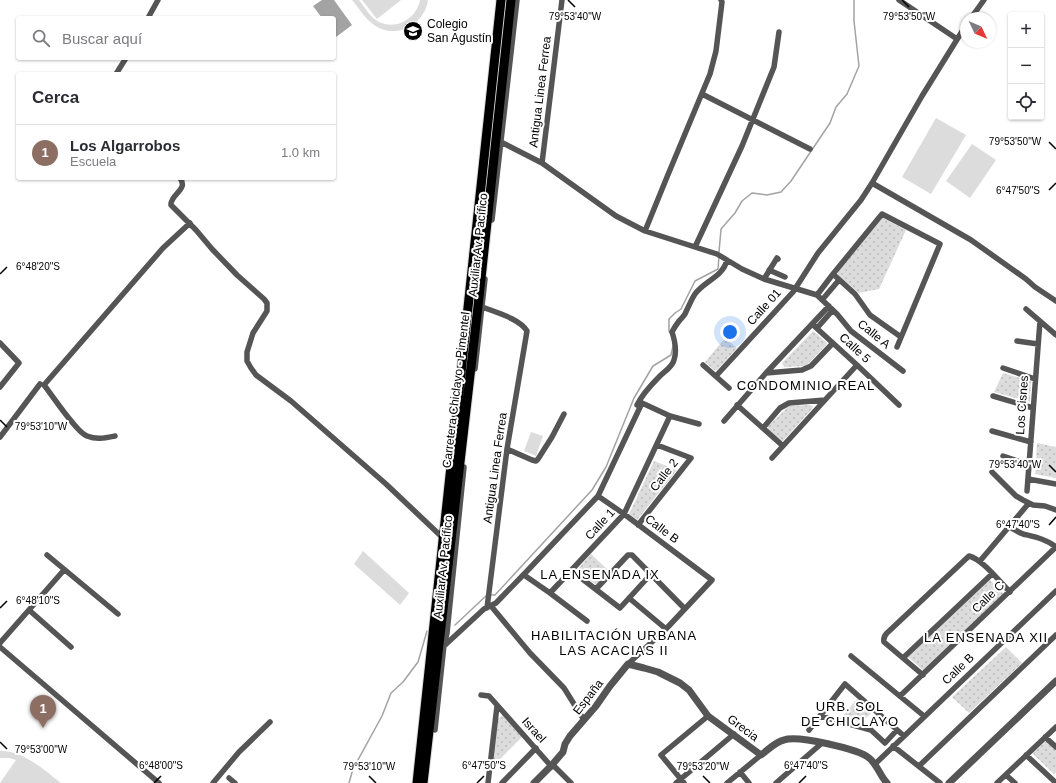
<!DOCTYPE html>
<html lang="es">
<head>
<meta charset="utf-8">
<style>
	body { margin:0; font-family:Arial,sans-serif; background:#f7f7f7; color:#2b2b33 }
	.controls { position:absolute; right:12px; top:12px; display:grid; overflow:hidden; border-radius:4px; box-shadow:0 1px 3px #0004 }
	.controls button { width:36px; height:36px; display:grid; place-items:center; padding:0; border:0; border-bottom:1px solid #e1e1e2; background:#fff; color:#2b2b33; font:20px sans-serif }
	.compass { position:absolute; left:960px; top:12px; width:36px; height:36px; border-radius:50%; background:#fff; box-shadow:0 1px 3px #0004; rotate:134deg }
	.you { position:absolute; left:730px; top:332px; width:14px; height:14px; margin:-10px; border:3px solid #fff; border-radius:50%; background:#1a73e8; box-shadow:0 0 0 6px #1a73e833 }
	.badge { display:grid; place-items:center; width:26px; height:26px; border-radius:50%; background:#000; color:#fff; font-size:13px; font-weight:700 }
	.pin { position:absolute; translate:-50% -33px; filter:drop-shadow(0 1px 2px #0008) }
	.pin::after { content:''; position:absolute; top:21px; width:14px; height:12px; background:inherit; clip-path:polygon(0 0,100% 0,50% 100%) }
	.list { margin:0; padding:0; list-style:none }
	h2 { display:flex; justify-content:space-between; align-items:center; height:52px; margin:0; padding:0 16px; font-size:17px }
	h2 small { font-size:13px; font-weight:400; color:#7c7c81 }
	.list li { display:grid; grid-template-columns:26px 1fr auto; gap:12px; align-items:center; box-sizing:border-box; height:56px; padding:0 16px; border-top:1px solid #e1e1e2 }
	.list b { display:block; font-size:15px; white-space:nowrap }
	.list p { margin:0; font-size:13px; white-space:nowrap; color:#7c7c81 }
	.list em { font-size:13px; font-style:normal; color:#7c7c81 }
	.icon { flex:none; width:22px; height:22px; fill:none; stroke:currentColor; stroke-width:2; stroke-linecap:round; stroke-linejoin:round }
	.map { position:relative; flex:none; width:1056px; height:783px; overflow:hidden }
	.search { position:absolute; background:#fff; box-shadow:0 1px 3px #0004; left:16px; top:16px; width:320px; height:44px; display:flex; align-items:center; gap:10px; box-sizing:border-box; padding:0 14px; border-radius:4px; color:#7c7c81; font-size:15px }
	.panel { position:absolute; background:#fff; box-shadow:0 1px 3px #0004; left:16px; top:72px; width:320px; height:108px; border-radius:4px }
	.map>svg:first-child { display:block }
</style>
</head>
<body>
<div class="map">
<svg width="1056" height="783" viewBox="0 0 1056 783">
	<defs>
		<pattern id="park-dots" width="8" height="8" patternUnits="userSpaceOnUse"><rect width="8" height="8" fill="#dcdcdc"/><path d="M2 2h.1M6 6h.1" fill="none" stroke="#bbb" stroke-width="1.8" stroke-linecap="round"/></pattern>
	</defs>
	<rect width="100%" height="100%" fill="#fff"/>
	<!-- grass -->
	<path fill="#dcdcdc" d="M352,0H359C364,6 368,13 373,18C391,33 416,21 420,0H428C425,25 394,41 373,24C365,19 358,7 352,0Z
		M362,0H401L377,19Z
		M936,118L966,135L931,194L902,177Z
		M972,144L996,160L970,198L946,181Z
		M531,432L543,436L536,456L524,451Z
		M363,551L409,593L400,605L354,564Z
		M0,751C23,750 44,770 61,783H0L16,760L9,758H0Z"/>
	<!-- park -->
	<path fill="url(#park-dots)" d="M881,217L906,230L879,289L859,293L838,275V272Z
		M813,331L827,343L826,345L808,364L805,366L784,367L782,363Z
		M725,338L737,348L718,369L716,370H714L705,362Z
		M1003,373L1031,381L1030,402L994,392Z
		M811,405L813,407L812,409L783,441H780L768,429V426L787,408L790,406Z
		M1037,443L1056,447V478L1035,474Z
		M654,461L677,470L637,520L629,514Z
		M591,554L609,571L596,585L577,570Z
		M990,580L1004,594L924,671L908,657Z
		M1006,647L1022,663L969,713L952,697Z
		M857,699L871,713L862,722L842,717Z
		M503,715L522,737L492,767L497,719Z
		M1045,742H1048L1056,750V773L1054,774L1034,755L1033,753Z"/>
	<!-- water -->
	<path fill="#a3a3a3" d="M322,0H334L352,25L336,37L334,34V18H322L313,6Z"/>
	<g fill="none" stroke-linecap="round" stroke-linejoin="round">
		<!-- stream -->
		<path stroke="#a3a3a3" stroke-width="1.5" d="M719,252L721,229L735,213L742,201L752,193L767,195L781,192L791,181L830,123L836,107L847,94L859,66L854,21V0
			M670,333L669,331V319L675,313L681,309L695,281L718,269L719,256
			M491,595H495L592,490L606,467L634,398L653,366L671,355L673,346
			M455,625L487,595
			M349,783L353,769L382,716L391,693L403,682L418,662L427,631"/>
		<!-- primary casing -->
		<g stroke="#dbdbdb" stroke-width="11">
			<path id="primary" d="M417,783L501,0
				M423,783L478,306L511,0"/>
		</g>
		<!-- minor -->
		<path stroke="#555" stroke-width="5.5" d="M899,0L957,39
			M148,18L158,0
			M971,18L984,0
			M116,74L126,58
			M702,94L810,149
			M499,141L542,163L616,216L645,231L717,254L742,269L764,279L817,295L837,314L851,331L903,371
			M542,163L562,0
			M180,178C189,190 170,194 171,205L196,230L212,249L237,275L264,299L267,303V311L253,333L247,352V361L251,368L256,375L291,401L386,484L443,538
			M872,183L971,240L1026,279L1035,287L1056,301
			M492,220L517,0
			M645,231L667,177L710,74L716,51L722,2L721,0
			M695,247L742,146L774,67L779,32
			M769,270L785,277
			M833,274L855,294L870,315L901,337
			M764,279L777,258L778,259
			M817,295L833,274L882,214L940,244L897,347
			M822,300L839,280
			M480,306C494,312 519,318 527,331L507,449L487,608
			M1026,309L1056,335
			M812,324L857,365L899,405
			M817,328L833,310
			M1017,341L1038,344
			M0,343L19,363L0,387
			M703,365L729,388
			M1003,368L1035,379
			M475,369L485,279
			M766,373L802,370L811,366L833,343
			M716,376L793,292L818,253L861,200L872,183L922,96L966,25
			M993,396L1033,408
			M637,405C642,395 650,386 658,378C663,372 672,368 674,360C677,351 675,341 672,332C674,328 676,325 679,321C681,319 683,317 685,314C688,308 691,300 695,294C704,281 723,277 727,260
			M737,405L783,446
			M724,421L766,373L829,306
			M763,428L780,408L789,403L825,400
			M992,431L1031,442
			M115,436C105,438 97,440 87,436C77,433 52,395 44,385L163,248L190,223
			M0,437L40,384
			M507,449L532,460L536,461L538,459L552,437L564,414
			M1003,456L1029,465
			M772,458L857,365
			M992,472L1016,496L1023,500L1033,505L1045,506L1056,510
			M1028,479L1056,484
			M1027,491L1040,321
			M598,496L624,514L712,580L666,629L628,664
			M638,525L691,458L657,445
			M1009,527C1014,529 1018,532 1023,534C1035,537 1046,539 1056,547
			M47,555L118,614
			M980,561L1029,503
			M572,571L620,608L651,574
			M524,575L550,593L587,621
			M596,589L628,555H632L685,609
			M550,593L624,514L670,416
			M629,598L666,629
			M491,606L530,653L564,688L584,720
			M29,610L71,647
			M0,643L64,570
			M444,646L484,609L496,603L528,570L598,496L642,403L670,416L699,424
			M0,647L159,783
			M851,656L924,716
			M903,658L992,574
			M923,675L884,642C883,638 884,636 887,633L969,556C982,559 1000,582 1010,592
			M481,695L489,696L551,766L555,767L571,783
			M900,696L1056,547
			M820,716L871,730L885,743L897,730
			M435,730L444,645L447,633L464,467
			M809,730L845,684L904,736
			M1045,737L1056,747
			M893,746L940,783
			M1026,755L1054,781
			M875,764L1056,591
			M919,766L1056,635
			M740,772L749,783
			M1006,775L1015,783
			M229,778L235,783
			M213,783L239,752L270,722
			M488,783L497,706
			M502,783L536,748
			M676,783L734,734
			M684,783L661,755L708,716
			M727,783L761,755
			M776,783L822,743
			M997,783L1056,727"/>
		<!-- tertiary -->
		<path stroke="#555" stroke-width="7" d="M534,783L551,766L563,752L565,744L570,736L596,706L610,686L628,664L644,668L658,672L680,683L689,690L708,716L761,755C768,750 775,742 784,740C797,735 859,749 869,758C877,764 880,776 887,783
			M949,783L1056,681"/>
		<!-- primary -->
		<use href="#primary" stroke="#000" stroke-width="9"/>
	</g>
	<!-- ticks -->
	<path fill="none" stroke="#000" stroke-width="1.5" d="M568,0L575,7M902,0L909,7M1049,142L1056,149M1049,190L1056,183M0,274L7,267M0,420L7,427M1049,465L1056,472M1049,525L1056,517M0,608L7,601M0,742L7,749M369,776L376,783M703,776L710,783M154,783L161,776M477,783L484,776M799,783L806,776"/>
	<!-- icons -->
	<defs>
		<g id="school-disc" transform="scale(1)"><circle r="9.5" fill="#000" stroke="#fff"/><path d="M0-5L7-2L0 1L-7-2ZM-4 1L0 2.5L4 1V4Q0 6-4 4Z" fill="#fff"/></g>
	</defs>
	<g fill-rule="evenodd">
		<use href="#school-disc" x="413" y="31"/>
	</g>
	<g text-anchor="middle" dominant-baseline="central" stroke-width="4" stroke-linejoin="round" paint-order="stroke">
		<!-- poi labels -->
		<g font-size="12" fill="#000" stroke="#fff" text-anchor="start">
			<text x="427" y="24">Colegio<tspan x="427" dy="14">San Agustín</tspan></text>
		</g>
		<!-- street labels -->
		<g font-size="12" fill="#000" stroke="#fff">
			<text transform="translate(540 92) rotate(-83)">Antigua Linea Ferrea</text>
			<text transform="translate(478 245) rotate(-84)">Auxiliar Av. Pacífico</text>
			<text transform="translate(764 307) rotate(-48)">Calle 01</text>
			<text transform="translate(874 334) rotate(39)">Calle A</text>
			<text transform="translate(855 348) rotate(43)">Calle 5</text>
			<text transform="translate(456 390) rotate(-83)">Carretera Chiclayo - Pimentel</text>
			<text transform="translate(1022 405) rotate(-86)">Los Cisnes</text>
			<text transform="translate(495 468) rotate(-82)">Antigua Linea Ferrea</text>
			<text transform="translate(664 475) rotate(-52)">Calle 2</text>
			<text transform="translate(600 524) rotate(-47)">Calle 1</text>
			<text transform="translate(662 529) rotate(37)">Calle B</text>
			<text transform="translate(443 567) rotate(-84)">Auxiliar Av. Pacífico</text>
			<text transform="translate(988 597) rotate(-44)">Calle C</text>
			<text transform="translate(958 669) rotate(-44)">Calle B</text>
			<text transform="translate(588 697) rotate(-52)">España</text>
			<text transform="translate(743 728) rotate(37)">Grecia</text>
			<text transform="translate(534 730) rotate(48)">Israel</text>
		</g>
		<!-- neighbourhood labels -->
		<g font-size="13" letter-spacing="1" fill="#000" stroke="#fff">
			<text x="806" y="385">CONDOMINIO REAL</text>
			<text x="600" y="574">LA ENSENADA IX</text>
			<text x="614" y="635">HABILITACIÓN URBANA<tspan x="614" dy="15">LAS ACACIAS II</tspan></text>
			<text x="986" y="637">LA ENSENADA XII</text>
			<text x="850" y="706">URB. SOL<tspan x="850" dy="15">DE CHICLAYO</tspan></text>
		</g>
	</g>
	<g font-size="10" text-anchor="middle" fill="#000" stroke="#fff" stroke-width="4" stroke-linejoin="round" paint-order="stroke">
		<text x="909" y="20">79°53'50"W</text>
		<text x="575" y="20">79°53'40"W</text>
		<text x="1015" y="145">79°53'50"W</text>
		<text x="1018" y="194">6°47'50"S</text>
		<text x="38" y="270">6°48'20"S</text>
		<text x="41" y="430">79°53'10"W</text>
		<text x="1015" y="468">79°53'40"W</text>
		<text x="1018" y="528">6°47'40"S</text>
		<text x="38" y="604">6°48'10"S</text>
		<text x="41" y="753">79°53'00"W</text>
		<text x="161" y="769">6°48'00"S</text>
		<text x="484" y="769">6°47'50"S</text>
		<text x="806" y="769">6°47'40"S</text>
		<text x="369" y="770">79°53'10"W</text>
		<text x="703" y="770">79°53'20"W</text>
	</g>
</svg>
<div class="controls">
<button>+</button>
<button>−</button>
<button><svg class="icon" aria-label="locate" viewBox="0 0 24 24"><circle cx="12" cy="12" r="6"/><path d="M12 2v4M12 18v4M2 12h4M18 12h4"/></svg></button>
</div>
<svg class="compass" viewBox="-18 -18 36 36"><path d="M0-13l5 13h-10z" fill="#e53935"/><path d="M0 13l5-13h-10z" fill="#7c7c81"/></svg>
<div class="you"></div>
<div class="pin badge" style="left:43px;top:728px;background:#8d6e63">1</div>
<div class="search"><svg class="icon" aria-label="search" viewBox="0 0 24 24"><circle cx="10" cy="10" r="6"/><path d="M15 15l6 6"/></svg>Buscar aquí</div>
<section class="panel">
<h2>Cerca<small></small></h2>
<ul class="list">
<li><span class="badge" style="background:#8d6e63">1</span><div><b>Los Algarrobos</b><p>Escuela</p></div><em>1.0 km</em></li>
</ul>
</section>
</div>
</body>
</html>
